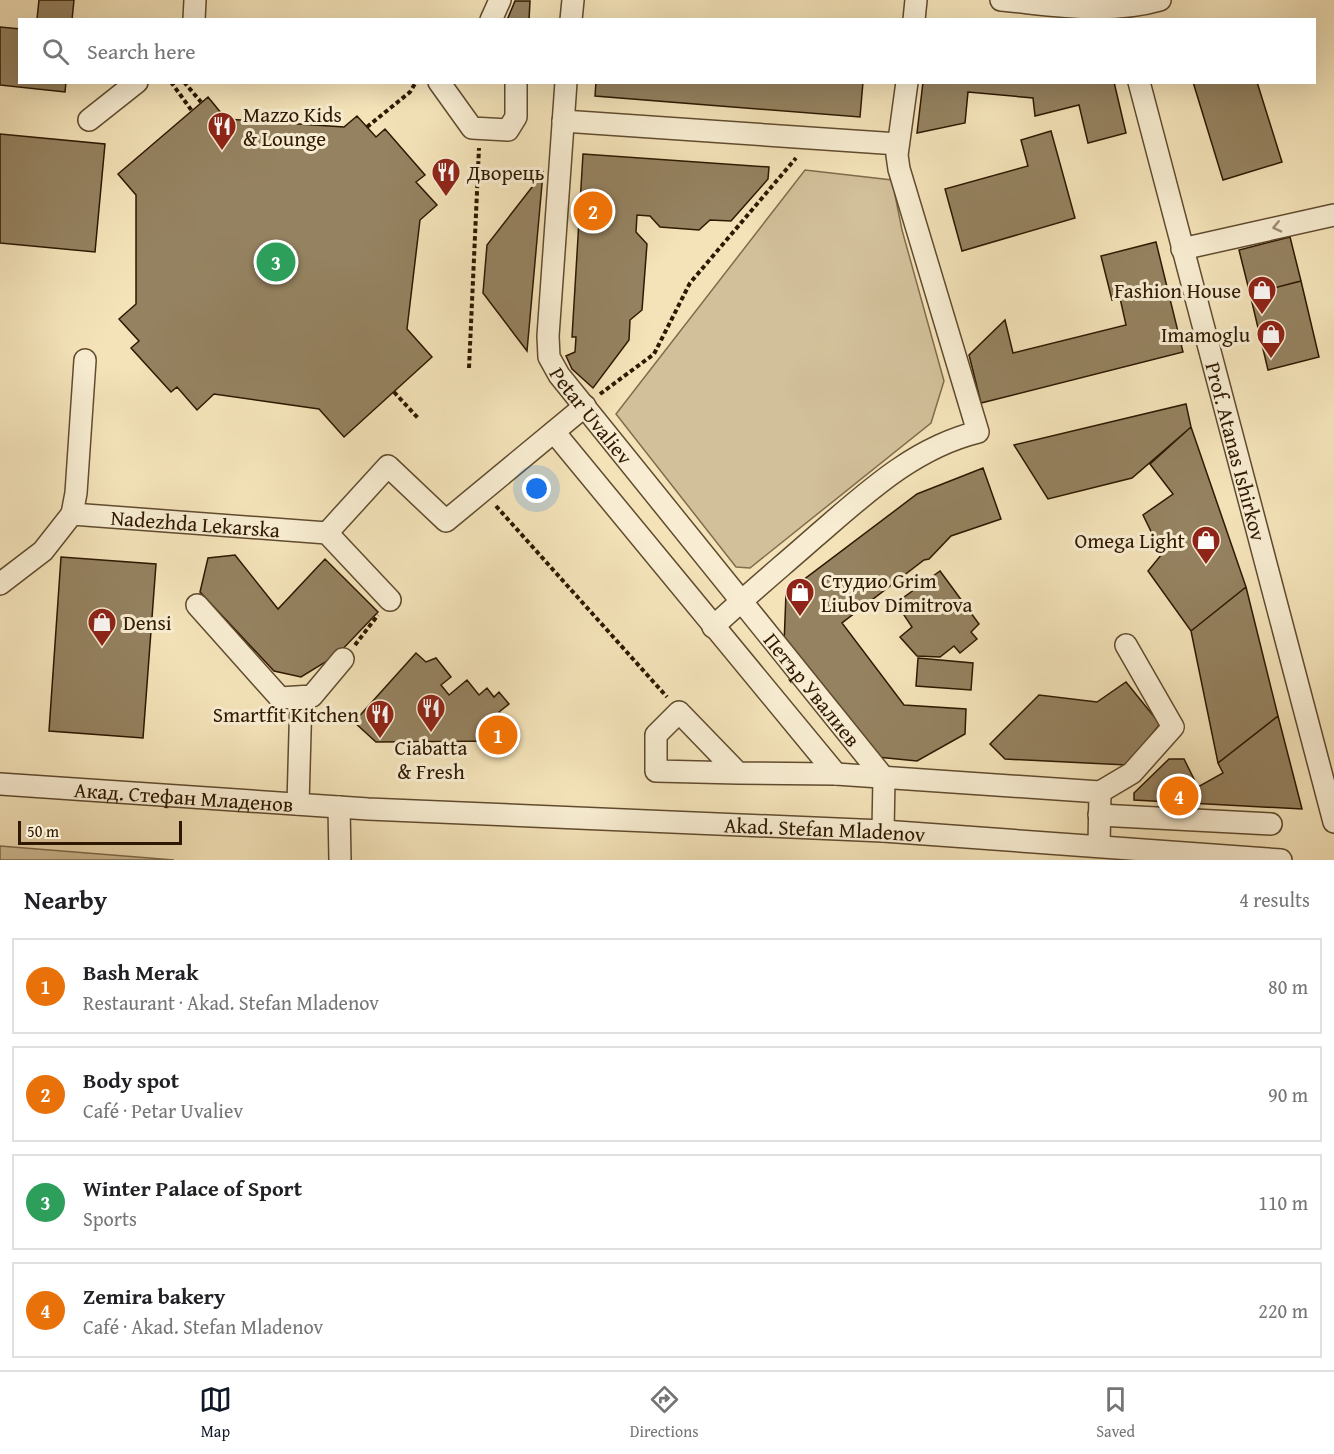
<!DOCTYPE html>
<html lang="en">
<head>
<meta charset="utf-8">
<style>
	body { margin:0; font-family:"Gentium Book Plus",serif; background:#f6f6f6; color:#202124 }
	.scale { position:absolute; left:18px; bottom:15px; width:164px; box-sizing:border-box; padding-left:6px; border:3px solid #2e1800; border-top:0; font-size:16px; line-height:21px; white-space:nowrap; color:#2e1800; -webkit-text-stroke:4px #f8edd2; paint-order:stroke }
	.you { position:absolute; left:537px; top:489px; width:21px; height:21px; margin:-15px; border:4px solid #fff; border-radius:50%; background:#1a73e8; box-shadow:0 0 0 9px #1a73e833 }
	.badge { display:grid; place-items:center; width:39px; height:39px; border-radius:50%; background:#111827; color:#fff; font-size:20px; font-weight:700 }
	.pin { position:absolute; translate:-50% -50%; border:3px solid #fff; box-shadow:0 2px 6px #0006 }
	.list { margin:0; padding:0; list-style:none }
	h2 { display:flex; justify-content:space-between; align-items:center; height:78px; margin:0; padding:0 24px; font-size:26px }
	h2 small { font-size:20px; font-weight:400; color:#757577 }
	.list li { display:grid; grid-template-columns:39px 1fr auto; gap:18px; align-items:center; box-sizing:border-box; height:96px; margin:0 12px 12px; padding:0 12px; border:2px solid #e0e0e0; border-radius:0px }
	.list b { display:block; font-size:22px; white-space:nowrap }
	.list p { margin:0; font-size:20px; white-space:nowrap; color:#757577 }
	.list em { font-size:20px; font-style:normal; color:#757577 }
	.icon { flex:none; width:33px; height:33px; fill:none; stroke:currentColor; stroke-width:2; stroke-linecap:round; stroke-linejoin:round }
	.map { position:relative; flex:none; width:1334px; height:860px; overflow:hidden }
	.search { position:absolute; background:#fff; box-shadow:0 6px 24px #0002; left:18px; right:18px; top:18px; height:66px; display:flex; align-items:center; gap:15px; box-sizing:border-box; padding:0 21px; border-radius:0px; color:#757577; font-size:22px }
	.sheet { height:510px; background:#fff }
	nav { display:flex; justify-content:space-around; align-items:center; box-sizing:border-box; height:84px; border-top:2px solid #e0e0e0; background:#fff; font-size:16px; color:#757577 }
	nav a { display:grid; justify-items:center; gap:3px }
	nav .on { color:#111827 }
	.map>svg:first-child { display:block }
</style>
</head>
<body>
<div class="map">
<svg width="1334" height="860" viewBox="0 0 1334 860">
	<rect width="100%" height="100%" fill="#f4e3b9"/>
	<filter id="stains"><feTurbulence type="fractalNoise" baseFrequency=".00333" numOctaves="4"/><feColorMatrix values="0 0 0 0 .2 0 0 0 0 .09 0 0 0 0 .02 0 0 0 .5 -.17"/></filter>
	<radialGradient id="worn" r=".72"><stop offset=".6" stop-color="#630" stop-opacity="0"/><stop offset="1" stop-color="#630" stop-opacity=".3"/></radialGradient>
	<!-- green -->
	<path fill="#d2c09a" stroke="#806c4d" stroke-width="1.5" d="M805,170L892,180L902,230L944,381L931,423L750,568L736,567L616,414Z
		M0,846L174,860H0Z"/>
	<!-- building -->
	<path fill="#958260" stroke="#2e1800" stroke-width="1.5" d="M39,0H74L72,20L37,19Z
		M515,1H530L529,20H507Z
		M0,27L20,29V82H66L65,92L0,85Z
		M596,82H863L860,117L595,96Z
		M923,82H1114L1126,133L1088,143L1079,105L1035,116L1033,98L968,92L965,123L917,133Z
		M1193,82H1257L1282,162L1223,180Z
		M208,97L226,119L344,127L357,116L376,137L385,129L425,175L416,182L437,205L420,220L407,329L432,357L344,437L319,409L214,394L197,410L177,387L171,392L131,348L139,341L119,319L136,304V195L118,174Z
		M1051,131L1075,218L962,251L945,189L1028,166L1021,140Z
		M0,134L105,144L95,252L0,243Z
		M583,154L769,167L768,179L731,221L710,220L699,230L660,227L650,216L637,215L636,232L647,244L642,310L630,320L629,340L593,388L572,369L566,356L575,352L576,337H572Z
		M543,173L527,351L483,293L487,245Z
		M1290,237L1301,281L1250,294L1239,250Z
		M1156,242L1183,352L981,403L969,355L1005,320L1013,353L1126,325L1120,298L1112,300L1101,256Z
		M1301,281L1319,357L1268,370L1250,294Z
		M1186,404L1191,427L1132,478L1048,499L1014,445Z
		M1191,427L1246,587L1191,631L1148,571L1162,554L1143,515L1173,494L1150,464Z
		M983,468L1001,519L951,536L929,559L924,560L842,623L904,705L966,709L965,734L917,761L877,757L784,645L786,593L917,494Z
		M235,555L278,609L325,559L378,612L337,655L301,677L274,671L200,592L208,558Z
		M61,557L156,564L143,738L49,731Z
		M940,571L979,624L971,632L977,639L960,653L954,646L940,657L917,656L900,637L912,627L896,603Z
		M1246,587L1278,716L1218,763L1191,631Z
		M416,653L426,662L436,658L451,677L441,685L449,695L467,680L479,695L487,688L494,697L499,692L509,704L499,712L510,725L502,741L376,742L354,722Z
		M918,658L973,663L971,690L916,686Z
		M1126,682L1160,724L1127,765L1005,759L990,744L1039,695L1097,702Z
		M1278,716L1302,809L1134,800V793L1169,759H1184L1198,787L1223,773L1218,763Z"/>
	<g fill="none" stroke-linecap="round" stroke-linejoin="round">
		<!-- minor casing -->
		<g stroke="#604b2e" stroke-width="24">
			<g id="minor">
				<path d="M1001,0C1054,5 1108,15 1160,0"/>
				<path d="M194,20L195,0"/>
				<path d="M491,20L500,0"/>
				<path d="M571,20L573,0"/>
				<path d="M914,20L916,0"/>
				<path d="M439,82L472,128L508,130L516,117V82"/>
				<path id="s1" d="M566,82L548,336L549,357L559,375L884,778L883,831"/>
				<path id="s2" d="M1139,82L1334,822"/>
				<path d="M89,120L137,82"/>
				<path d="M563,121L898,144"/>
				<path d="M1182,249L1334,215"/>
				<path d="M554,432L836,774"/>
				<path d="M72,514L76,493L85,360"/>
				<path d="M327,533L388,466L446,521L585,406"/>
				<path id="s3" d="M0,584L43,551L72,514L327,533L390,600"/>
				<path d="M197,605L280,698L312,696L343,659"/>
				<path d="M713,627C746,596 781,567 815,537C865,494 913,448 978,432L899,169L897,155L907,82"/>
				<path d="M738,773L656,771V735L679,712L738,773L836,774L1100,792L1099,846"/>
				<path id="s4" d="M0,784L368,809L883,831L1281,860"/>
				<path d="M1100,792L1132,773L1173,727L1126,645"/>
				<path d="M298,804L301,697"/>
				<path d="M339,807L340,860"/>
				<path d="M1099,815L1271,824"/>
			</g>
		</g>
		<!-- path -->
		<path stroke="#2e1800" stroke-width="4" stroke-dasharray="4.5 3" stroke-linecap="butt" d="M171,82L192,111
			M184,82L201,102
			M367,127L410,92L416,82
			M469,368L479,148
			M394,392L418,418
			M600,394L654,354L690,283L796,158
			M496,506L667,697
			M355,645L378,615"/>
		<!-- minor -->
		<use href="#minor" stroke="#f8edd2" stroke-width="21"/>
	</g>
	<!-- one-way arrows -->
	<defs><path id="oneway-chevron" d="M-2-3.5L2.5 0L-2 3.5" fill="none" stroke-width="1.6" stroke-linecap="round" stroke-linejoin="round" transform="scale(1.5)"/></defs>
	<use stroke="#9d8d74" href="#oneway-chevron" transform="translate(1277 227) rotate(167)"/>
	<!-- icons -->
	<defs>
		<g id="restaurant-pin" transform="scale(1.5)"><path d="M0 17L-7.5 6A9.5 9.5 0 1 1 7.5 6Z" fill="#8f2418" stroke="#f8edd2"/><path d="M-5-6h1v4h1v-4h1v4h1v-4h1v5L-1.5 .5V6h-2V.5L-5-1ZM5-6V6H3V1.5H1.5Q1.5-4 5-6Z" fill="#fff"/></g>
		<g id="shop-pin" transform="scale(1.5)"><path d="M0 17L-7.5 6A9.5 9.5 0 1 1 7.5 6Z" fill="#8f2418" stroke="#f8edd2"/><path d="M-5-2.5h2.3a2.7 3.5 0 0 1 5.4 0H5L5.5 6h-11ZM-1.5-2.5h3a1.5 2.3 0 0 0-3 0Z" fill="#fff"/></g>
	</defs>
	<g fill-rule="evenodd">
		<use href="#restaurant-pin" x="222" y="126"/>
		<use href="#restaurant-pin" x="446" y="172"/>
		<use href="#shop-pin" x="1262" y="290"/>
		<use href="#shop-pin" x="1271" y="334"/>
		<use href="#shop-pin" x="1206" y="540"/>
		<use href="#shop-pin" x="800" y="592"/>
		<use href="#shop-pin" x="102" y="622"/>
		<use href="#restaurant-pin" x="431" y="708"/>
		<use href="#restaurant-pin" x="380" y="714"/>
	</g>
	<g text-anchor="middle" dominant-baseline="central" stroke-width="6" stroke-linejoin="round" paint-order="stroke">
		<!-- poi labels -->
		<g font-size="21" fill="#2e1800" stroke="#f8edd2" text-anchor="start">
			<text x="243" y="114">Mazzo Kids<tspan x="243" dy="24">&amp; Lounge</tspan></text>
			<text x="467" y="172">Дворець</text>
			<text x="1241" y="290" text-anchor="end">Fashion House</text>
			<text x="1250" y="334" text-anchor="end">Imamoglu</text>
			<text x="1185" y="540" text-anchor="end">Omega Light</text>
			<text x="821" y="580">Студио Grim<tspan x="821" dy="24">Liubov Dimitrova</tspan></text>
			<text x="123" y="622">Densi</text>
			<text x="359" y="714" text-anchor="end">Smartfit Kitchen</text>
			<text x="431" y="747" text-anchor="middle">Ciabatta<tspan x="431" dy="24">&amp; Fresh</tspan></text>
		</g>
		<!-- street labels -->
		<g font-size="21" fill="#2e1800" stroke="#f8edd2">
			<text stroke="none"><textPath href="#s1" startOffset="348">Petar Uvaliev</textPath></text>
			<text stroke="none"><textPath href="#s2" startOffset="382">Prof. Atanas Ishirkov</textPath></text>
			<text stroke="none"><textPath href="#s3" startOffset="225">Nadezhda Lekarska</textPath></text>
			<text stroke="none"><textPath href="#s1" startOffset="700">Петър Увалиев</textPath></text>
			<text stroke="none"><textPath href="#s4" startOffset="184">Акад. Стефан Младенов</textPath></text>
			<text stroke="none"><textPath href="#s4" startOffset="826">Akad. Stefan Mladenov</textPath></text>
		</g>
	</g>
	<rect width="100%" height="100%" filter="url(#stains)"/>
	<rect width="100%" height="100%" fill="url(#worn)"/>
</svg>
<div class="scale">50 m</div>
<div class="you"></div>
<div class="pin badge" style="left:498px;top:735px;background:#e8710a">1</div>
<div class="pin badge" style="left:593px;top:211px;background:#e8710a">2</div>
<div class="pin badge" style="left:276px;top:262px;background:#2e9e5b">3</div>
<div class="pin badge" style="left:1179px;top:796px;background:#e8710a">4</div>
<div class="search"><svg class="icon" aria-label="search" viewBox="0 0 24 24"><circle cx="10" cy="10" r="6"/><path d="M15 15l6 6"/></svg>Search here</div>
</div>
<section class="sheet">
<h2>Nearby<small>4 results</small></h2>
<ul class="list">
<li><span class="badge" style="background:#e8710a">1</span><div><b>Bash Merak</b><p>Restaurant · Akad. Stefan Mladenov</p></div><em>80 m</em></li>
<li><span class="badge" style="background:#e8710a">2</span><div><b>Body spot</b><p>Café · Petar Uvaliev</p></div><em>90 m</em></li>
<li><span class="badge" style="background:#2e9e5b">3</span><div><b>Winter Palace of Sport</b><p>Sports</p></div><em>110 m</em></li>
<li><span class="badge" style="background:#e8710a">4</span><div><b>Zemira bakery</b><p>Café · Akad. Stefan Mladenov</p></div><em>220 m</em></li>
</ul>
</section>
<nav>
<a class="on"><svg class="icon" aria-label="map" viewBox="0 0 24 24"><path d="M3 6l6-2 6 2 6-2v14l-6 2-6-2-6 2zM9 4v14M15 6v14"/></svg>Map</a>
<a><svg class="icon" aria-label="directions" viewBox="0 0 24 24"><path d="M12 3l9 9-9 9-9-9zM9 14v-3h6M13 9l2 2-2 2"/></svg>Directions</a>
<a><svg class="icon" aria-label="saved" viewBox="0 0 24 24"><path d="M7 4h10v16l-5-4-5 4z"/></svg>Saved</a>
</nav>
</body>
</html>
